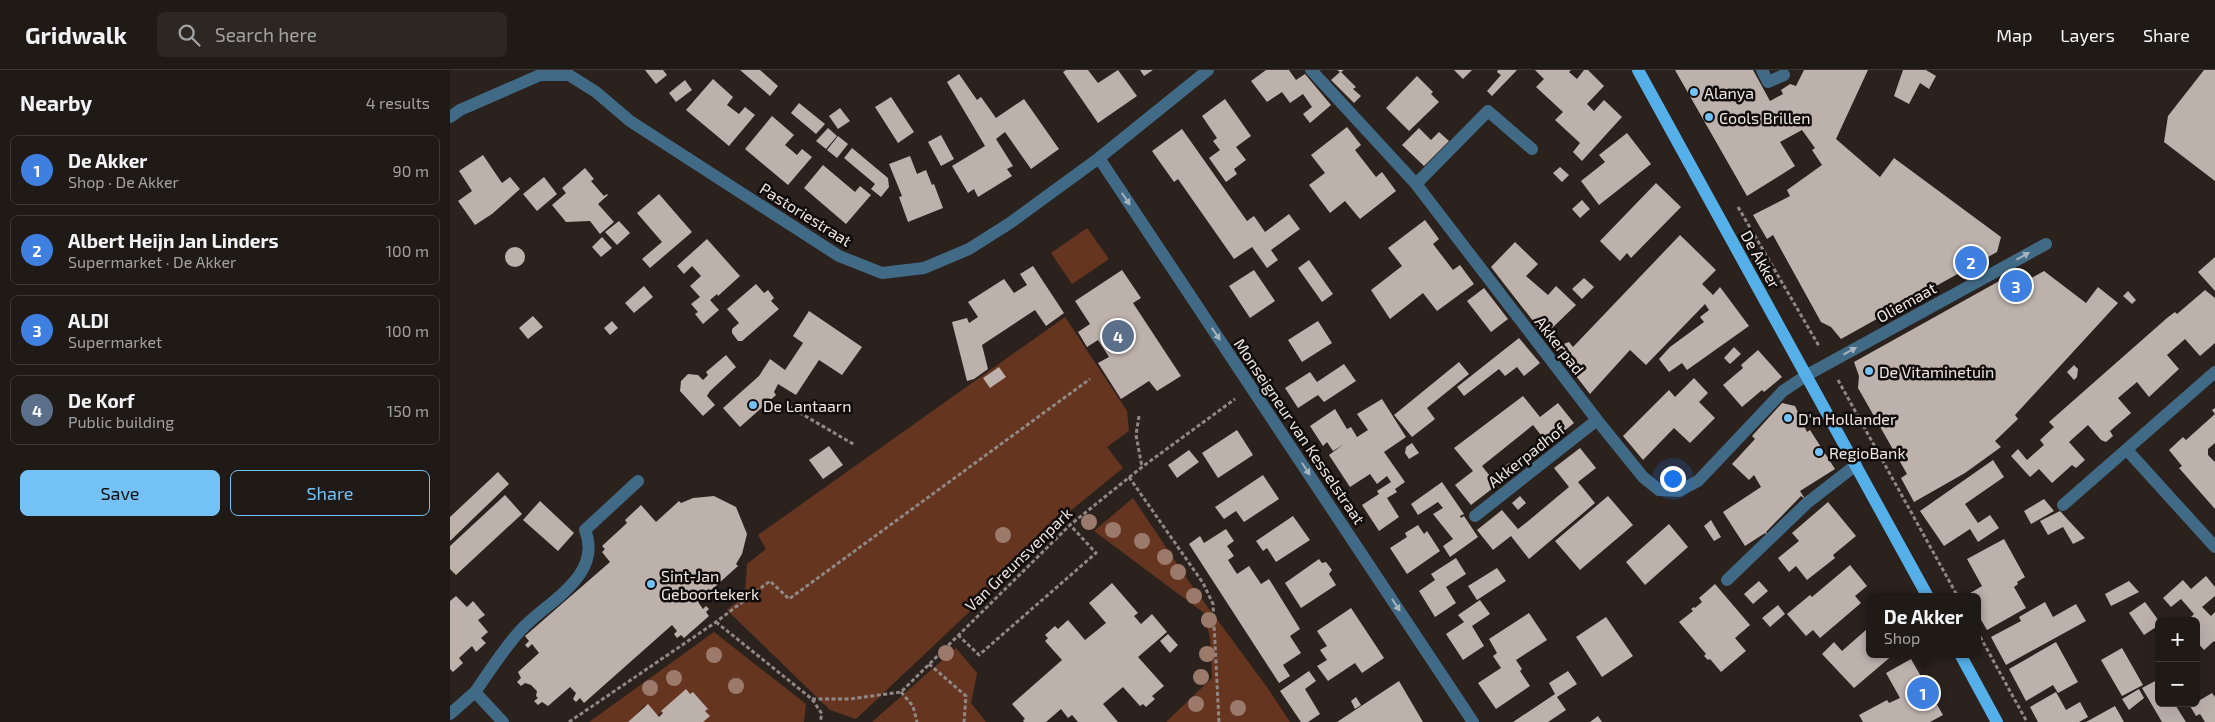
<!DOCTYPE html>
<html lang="en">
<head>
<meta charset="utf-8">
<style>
	body { margin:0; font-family:"Exo 2",sans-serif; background:#2d2723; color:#f1f3f6 }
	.controls { position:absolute; right:15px; bottom:15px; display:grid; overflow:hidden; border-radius:8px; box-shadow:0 5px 20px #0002 }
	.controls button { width:45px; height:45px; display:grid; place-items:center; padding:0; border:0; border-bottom:1px solid #3d3835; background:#201a16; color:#f1f3f6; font:25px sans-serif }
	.you { position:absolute; left:1222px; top:408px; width:18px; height:18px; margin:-12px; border:4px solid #fff; border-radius:50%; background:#1a73e8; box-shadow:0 0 0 8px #1a73e833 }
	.badge { display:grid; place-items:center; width:32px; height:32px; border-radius:50%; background:#73c1f5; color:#fff; font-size:16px; font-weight:700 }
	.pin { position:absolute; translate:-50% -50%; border:2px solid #fff; box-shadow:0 1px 5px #0006 }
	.popup { position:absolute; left:1416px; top:523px; width:115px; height:65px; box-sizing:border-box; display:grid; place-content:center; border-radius:8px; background:#201a16; filter:drop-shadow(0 1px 4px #0005); font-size:16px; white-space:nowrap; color:#a2a1a1 }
	.popup b { font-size:19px; color:#f1f3f6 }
	.popup::after { content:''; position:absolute; left:50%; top:100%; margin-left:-10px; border:10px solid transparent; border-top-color:#201a16 }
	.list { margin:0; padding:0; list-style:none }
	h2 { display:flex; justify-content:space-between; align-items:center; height:65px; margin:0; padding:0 20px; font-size:21px }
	h2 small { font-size:16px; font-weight:400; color:#a2a1a1 }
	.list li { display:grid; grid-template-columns:32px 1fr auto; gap:15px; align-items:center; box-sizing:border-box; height:70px; margin:0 10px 10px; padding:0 10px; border:1px solid #3d3835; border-radius:8px }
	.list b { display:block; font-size:19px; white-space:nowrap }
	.list p { margin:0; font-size:16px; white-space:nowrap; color:#a2a1a1 }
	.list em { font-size:16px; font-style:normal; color:#a2a1a1 }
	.actions { display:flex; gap:10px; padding:15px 20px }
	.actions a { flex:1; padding:11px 0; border:1px solid #73c1f5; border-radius:8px; text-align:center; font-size:18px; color:#73c1f5 }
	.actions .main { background:#73c1f5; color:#111 }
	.icon { flex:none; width:28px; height:28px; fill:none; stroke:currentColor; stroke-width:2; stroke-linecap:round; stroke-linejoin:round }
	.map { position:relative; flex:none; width:1765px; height:652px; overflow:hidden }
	header { display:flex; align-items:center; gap:30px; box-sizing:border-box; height:70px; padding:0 25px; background:#201a16; border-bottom:1px solid #3d3835 }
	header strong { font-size:24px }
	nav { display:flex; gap:28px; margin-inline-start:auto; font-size:18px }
	.search { width:350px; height:45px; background:#2d2723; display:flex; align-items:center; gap:12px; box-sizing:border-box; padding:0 18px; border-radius:8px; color:#a2a1a1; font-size:19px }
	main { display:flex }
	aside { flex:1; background:#201a16 }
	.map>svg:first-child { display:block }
</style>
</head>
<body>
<header>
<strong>Gridwalk</strong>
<div class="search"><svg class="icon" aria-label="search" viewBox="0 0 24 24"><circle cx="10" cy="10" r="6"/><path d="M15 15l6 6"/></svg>Search here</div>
<nav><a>Map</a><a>Layers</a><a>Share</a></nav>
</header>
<main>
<aside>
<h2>Nearby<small>4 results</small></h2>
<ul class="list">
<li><span class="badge" style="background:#3f7fe0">1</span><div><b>De Akker</b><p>Shop · De Akker</p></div><em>90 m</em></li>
<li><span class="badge" style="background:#3f7fe0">2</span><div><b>Albert Heijn Jan Linders</b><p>Supermarket · De Akker</p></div><em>100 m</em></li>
<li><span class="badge" style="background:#3f7fe0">3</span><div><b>ALDI</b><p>Supermarket</p></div><em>100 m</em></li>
<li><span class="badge" style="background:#5c6f8a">4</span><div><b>De Korf</b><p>Public building</p></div><em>150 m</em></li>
</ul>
<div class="actions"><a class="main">Save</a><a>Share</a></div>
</aside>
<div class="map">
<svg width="1765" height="652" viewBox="0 0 1765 652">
	<rect width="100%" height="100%" fill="#2b221e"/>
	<!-- green -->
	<path fill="#653520" d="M637,158L659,189L622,214L601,183Z
		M615,247L677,341L679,361L657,377L673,398L609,450L554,509L406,649L380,640L277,540L295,525L297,494L316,479L308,465Z
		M683,428L740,513L817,617L840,652H716L762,608L760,568L754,543L644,461Z
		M264,562L356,634L354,652H253L231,626L206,647L195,635L179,652H139Z
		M506,578L527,603L521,633L536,652H422Z"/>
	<!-- building -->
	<path fill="#bdb1ac" d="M195,0H213L217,5L206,14Z
		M290,0H310L328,16L320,26Z
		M616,0H638L648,13L668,0L687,26L648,53L613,2Z
		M690,0H703L694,6Z
		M816,0H839L846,10L855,4L881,35L860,53L853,44L862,37L853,24L840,33L832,22L817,32L801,11Z
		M887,0H894L891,2L906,17L903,19L911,26L904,33L881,10L890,2Z
		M1004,0H1022L1013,9Z
		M1048,0H1067L1042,26L1037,21L1051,5L1047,2Z
		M1085,0H1121L1119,2L1127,9L1134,0H1138L1154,16L1137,34L1144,41L1154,30L1172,47L1132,91L1123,82L1130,73L1105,50L1113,42L1086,17L1094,9Z
		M1225,0H1303L1320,31L1333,24L1331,20L1340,14L1346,16L1354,0H1418L1386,69L1430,107L1444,88L1551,167L1547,182L1391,269L1381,257L1371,252L1323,165L1317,169L1303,145L1340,126L1337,120L1372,95L1362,80L1365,78L1352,60L1330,72L1345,96L1297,126Z
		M1453,0H1476L1486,6L1479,19L1470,13L1459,34L1444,26Z
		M1754,0H1765V111L1714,72L1718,46Z
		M509,4L527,30L531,27L546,48L574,29L609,79L581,99L555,62L546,69L563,96L557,99L562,106L528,127L524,119L518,123L502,96L535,76L497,12Z
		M967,6L983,22L981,24L989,32L959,61L936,38Z
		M263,9L283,27L277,35L289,44L295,37L305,45L279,76L236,40Z
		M235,10L242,20L226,32L219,23Z
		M441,27L464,62L448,73L425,37Z
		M775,29L801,66L786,77L796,90L784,99L787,104L776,112L759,88L770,80L763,71L767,68L752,46Z
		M349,33L375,54L366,64L341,43Z
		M390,38L400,51L388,59L379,46Z
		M322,46L344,65L335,75L347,85L352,79L362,87L338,115L295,79Z
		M897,57L911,75L905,80L926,107L932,102L946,121L910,149L895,131L880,143L859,115L875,103L861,85Z
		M378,58L387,66L376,79L366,71Z
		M969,58L981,70L989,62L999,71L974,96L952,75Z
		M732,59L797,151L804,146L815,162L839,144L850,159L821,180L828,190L817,198L802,177L784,189L728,109L724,112L702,81Z
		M1177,63L1201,94L1149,135L1131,111L1155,92L1149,85Z
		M491,65L504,89L491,96L478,72Z
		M388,66L398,74L387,88L377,80Z
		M402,78L438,108L439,117L431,127L421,119L425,114L394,88Z
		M33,85L52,113L60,107L70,119L42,144L25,155L8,131L22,121L9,101Z
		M460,86L467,104L476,100L482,115L484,114L493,138L458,152L449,127L452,126L439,94Z
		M373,95L405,122L410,116L421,125L396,154L354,118Z
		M1110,97L1119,105L1112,112L1103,103Z
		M135,98L144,109L141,111L154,126L157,124L158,125L148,134L164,152L150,164L140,151L116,152L102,135L116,123L112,118Z
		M94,107L107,124L87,141L73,124Z
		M1206,113L1231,137L1181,188L1177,183L1170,191L1150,171Z
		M209,124L242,162L200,198L192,189L212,172L187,143Z
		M1132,130L1140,139L1130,148L1122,139Z
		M975,150L989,169L983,174L1003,200L1010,195L1024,214L987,241L973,223L940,249L921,220L952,196L938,178Z
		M169,151L180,163L167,175L155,162Z
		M1230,165L1266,200L1252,214L1263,225L1270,217L1299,256L1237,300L1232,293L1219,302L1209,289L1220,277L1254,252L1250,247L1259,240L1255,234L1196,295L1180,280L1140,324L1041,197L1065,172L1088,194L1076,206L1098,225L1106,216L1126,235L1098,262L1108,276L1119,272L1123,277Z
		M152,167L162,178L151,187L142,177Z
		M257,169L290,206L268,226L267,224L260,230L269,240L253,254L245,244L248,242L241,234L250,227L240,216L251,206L242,196L234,204L227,196Z
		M55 187a10 10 0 1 1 20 0a10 10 0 1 1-20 0Z
		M1765,187V221L1748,202Z
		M859,190L883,224L872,232L848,198Z
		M583,196L614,243L596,256L585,240L532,275L538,299L524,309L517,311L502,252L517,248L519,253L528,247L518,232L554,209L564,223L577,215L570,204Z
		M672,200L691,228L683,233L731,306L707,321L699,311L671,329L648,293L659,287L648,270L637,277L628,262L640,254L625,231Z
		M804,200L825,231L800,248L779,216Z
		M1594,201L1636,233L1648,217L1668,233L1565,345L1568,349L1545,371L1551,377L1515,403L1464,432L1451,408L1457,404L1408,318L1409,306L1404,292L1560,205L1576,211Z
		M1134,208L1144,217L1132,229L1122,219Z
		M306,214L314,223L318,220L324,228L321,231L329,239L292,271H288L282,263V259L289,253L277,239Z
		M194,216L203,227L184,243L175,233Z
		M1034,218L1058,249L1041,262L1017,231Z
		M1755,220L1765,228V273L1750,286L1735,269L1717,285L1729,299L1699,327L1687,312L1668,328L1681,343L1660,361L1663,366L1656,372L1651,370L1638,355L1619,372L1635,390L1626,398L1622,395L1602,413L1589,399L1580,407L1561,386L1568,379L1577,390L1594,375L1590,370L1604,357L1599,352L1717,248L1725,242L1727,244Z
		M1678,221L1686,230L1682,234L1673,226Z
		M359,241L412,277L392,305L369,290L346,325L328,314L324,322L326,325L290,357L273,338L309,306L320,289L335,300L353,273L343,266Z
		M83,246L93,257L78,269L69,258Z
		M162,251L168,258L160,265L154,258Z
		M868,251L882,273L852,292L838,270Z
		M1069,268L1090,293L1074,306L1067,297L1055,306L1049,299L1014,326L1007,317Z
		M1284,277L1291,284L1280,294L1274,288Z
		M1308,280L1332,307L1314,322L1312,320L1292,337L1273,315L1293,298L1291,295Z
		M276,285L286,297L260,321L257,326L265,335L253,346L230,321L231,311L238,304L248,305L253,310L258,305L256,302Z
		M1009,292L1019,304L977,338L985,349L962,367L944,345Z
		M894,294L906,311L874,332L868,325L848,338L835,318L860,302L867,312Z
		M1624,295L1628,299L1627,307L1624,310L1617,302Z
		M549,297L556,307L540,318L533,308Z
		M1244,308L1258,323L1249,332L1265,348L1240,373L1224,358L1193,390L1173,366L1219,320L1225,327Z
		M1073,326L1090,347L1108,333L1124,353L1098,374L1083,355L1032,396L1047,415L1021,435L1005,415L1023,401L1004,378Z
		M932,329L956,367L934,382L955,412L945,419L947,422L937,428L949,447L929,461L912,435L929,424L927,421L941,412L937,406L927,414L920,404L900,417L879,385L894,374L883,381L877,372L873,376L860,356L885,339L897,359L901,357L907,367L918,360L907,344Z
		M1332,333L1345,336L1357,362L1360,360L1385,399L1350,421L1355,429L1351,426L1316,462L1318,466L1315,463L1295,476L1273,442L1311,417L1304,405L1299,410L1282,394L1305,369L1302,366Z
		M1765,338V373L1758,379V385L1765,392V439L1729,398L1732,396L1719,380L1733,367L1736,370L1765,344L1762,340Z
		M787,360L803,385L768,408L752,383Z
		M962,373L969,383L959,389L955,383L956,377Z
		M379,376L393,395L373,409L359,390Z
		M1130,378L1146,398L1128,412L1145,433L1079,489L1061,466L1043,480L1027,460L1052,440L1068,459L1077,452L1119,417L1104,398Z
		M739,380L749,392L727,408L718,395Z
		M1543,390L1554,407L1515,434L1528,453L1540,445L1549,458L1528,472L1520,459L1494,476L1470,441Z
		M1059,393L1065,400L1056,407L1050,400Z
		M48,402L59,414L0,471V447Z
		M813,405L829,429L794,452L786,441L774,449L765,437Z
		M992,412L1014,444L1010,446L1011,448L1014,446L1028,467L1000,487L993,476L1003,469L983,444L993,438L988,432L968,445L961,434Z
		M55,425L72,444L6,505L0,499V476Z
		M264,426L286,437L297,464L292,484L286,494L288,496L248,532L253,539L256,536L259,539L256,542L259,546L234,568L231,565L227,568L224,564L227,561L222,555L134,633L130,628L126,632L123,629L126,623L120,617L98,636L92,632L88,635L84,631L88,628L86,626L87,621L81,615L75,613L71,616L67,612L71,608L68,602L89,583L82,574L78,578L75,575L79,571L75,566L160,492L152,482L155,479L152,476L177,453L175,450L191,435L206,452L229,431L231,433L243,428Z
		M1070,426L1076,433L1068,440L1062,433Z
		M1158,426L1183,455L1130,500L1105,471Z
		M1594,429L1604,441L1581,454L1574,441Z
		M90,431L124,463L108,481L73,450Z
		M1378,432L1406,466L1383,485L1385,488L1357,510L1346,496L1339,502L1328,488L1349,471L1342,463Z
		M1610,441L1620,452L1635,468L1623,474L1613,457L1598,465L1590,451Z
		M843,446L860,470L826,492L817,478L813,481L806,471Z
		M1261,450L1271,467L1264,471L1254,456Z
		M1219,454L1238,477L1195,515L1176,492Z
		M968,455L974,464L977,461L990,481L957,504L940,478L957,467L955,463Z
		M776,459L784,471L777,476L784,486L778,490L787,504L799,496L811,514L819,509L850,559L840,566L851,583L833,595L840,606L829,613L739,474L750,466L754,473Z
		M1554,469L1575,507L1567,512L1568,514L1564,517L1576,538L1537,560L1527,543V527L1517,525L1532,516L1517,489Z
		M1006,488L1016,504L996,517L1006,533L985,547L969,521L985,510L981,504Z
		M869,489L872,493L876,492L882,500L879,504L886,515L851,538L835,513Z
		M1400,495L1417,516L1405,526L1411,533L1370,568L1363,560L1356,566L1337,544L1360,525L1362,527Z
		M1047,498L1056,511L1027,530L1018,516Z
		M1756,506L1765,517V526L1752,537L1761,546L1765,542V572L1764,571L1754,580L1746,571V551H1737L1744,544L1731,529L1721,537L1713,528L1733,510L1741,519Z
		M1309,511L1318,521L1303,534L1294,524Z
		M1679,511L1689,522L1661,536L1655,524Z
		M662,513L688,543L684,546L691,554L702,544L717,562L688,587L714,616L702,626L705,629L696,637L693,634L690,636L673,617L653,634L668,652H628L622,645L618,648L611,639L596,652H574L573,650L575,649L562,634L612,590L595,571L598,568L595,565L605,556L608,559L618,550L635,570L656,553L639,533Z
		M1265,514L1300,555L1285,568L1296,581L1271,602L1260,589L1258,590L1254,586L1256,584L1229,552L1243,541L1241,539L1244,537L1245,538L1252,532L1249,528Z
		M6,526L17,537L23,531L35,545L28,550L38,562L31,568L36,573L26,582L22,576L9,588L13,593L3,602L0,599V531Z
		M1030,530L1040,544L1022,556L1034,576L1013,590L996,564L1014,552L1008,545Z
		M1595,532L1603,547L1626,534L1636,551L1556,595L1541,567L1571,551L1569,547Z
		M1695,532L1709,551V555L1694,565L1679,543Z
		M1328,535L1335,544L1320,557L1312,548Z
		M901,538L934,588L912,603L905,593L878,611L867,596L877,590L870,580L877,576L867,561Z
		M1079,543L1097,570L1066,590L1072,599L1070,601L1080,616L1046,639L1028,613L1051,598L1043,586L1047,583L1039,569Z
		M1156,547L1183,586L1152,607L1126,567Z
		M1417,559L1419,562V584H1444L1404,618L1372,584L1384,572L1392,581Z
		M718,564L728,575L720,583L710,571Z
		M1606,572L1628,612L1608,623L1603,615L1576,631L1559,599Z
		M1672,578L1693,615L1672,626L1651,590Z
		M1461,589L1493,645L1480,652H1413L1409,645L1437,630L1439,633L1450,628L1436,603Z
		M859,601L866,611L855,619L870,644L858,652H851L830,621Z
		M1118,601L1127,614L1107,627L1116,640L1098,652H1063L1105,624L1099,613Z
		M1709,609V633H1724L1736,652H1712L1692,618Z
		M949,611L973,652H887Z
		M236,619L240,624L243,622L258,639L255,641L260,646L253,652H178L198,634L209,647L213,643L211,641Z
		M1689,619L1694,628L1679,640L1672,629Z
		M1606,622L1616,640L1630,632L1638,647L1629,652H1588L1580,637Z
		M1762,623L1765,627V652H1755L1750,644L1746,646L1740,636Z
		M906,627L911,635L905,639L901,631Z
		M1665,636L1674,652H1636Z
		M1148,646L1152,652H1140Z"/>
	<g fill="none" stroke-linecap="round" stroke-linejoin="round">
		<!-- path -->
		<path stroke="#908885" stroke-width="3" stroke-dasharray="4 2.5" stroke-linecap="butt" d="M1288,137L1369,276
			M1388,310L1508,527
			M338,336L405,375
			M689,346L686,365L692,397
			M679,407L753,513L763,534L769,652
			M266,552L362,629L372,644L370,652
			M1527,561L1577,652
			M508,565L529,585L646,483L620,455
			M479,594L516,626L514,652
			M451,622L463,636L467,652
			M362,629H400L451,622L620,455L692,397L785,329
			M119,652L266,552L320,511L339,529L640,309"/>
		<!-- minor -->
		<path stroke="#416a86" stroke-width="12" d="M861,0L966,114L1147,350L1193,407L1209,420L1229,421L1248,411L1333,321L1357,305L1596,174
			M1312,0L1318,12L1334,5
			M119,5L146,22L180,51L389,186L432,203L474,198L519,179L560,153L649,88L758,0
			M0,47L10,40L90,5H119
			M649,88L1023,652
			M966,114L1038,41L1082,79
			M1677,380L1765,477
			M1613,435L1765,302
			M1025,446L1147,350
			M1277,510L1357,433L1406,395
			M25,622C39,602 53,580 69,562C94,533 154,507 135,460L188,411
			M0,644L25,622L53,652"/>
		<!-- major -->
		<path stroke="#55b0ea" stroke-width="12" d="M1188,0L1478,527
			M1510,584L1547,652"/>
	</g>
	<!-- trees -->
	<g fill="#9b7a6c">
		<circle cx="639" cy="452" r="8"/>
		<circle cx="663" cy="460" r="8"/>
		<circle cx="553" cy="465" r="8"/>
		<circle cx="692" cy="471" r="8"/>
		<circle cx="715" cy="487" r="8"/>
		<circle cx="728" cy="502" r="8"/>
		<circle cx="744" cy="526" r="8"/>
		<circle cx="759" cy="550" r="8"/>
		<circle cx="496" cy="583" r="8"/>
		<circle cx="757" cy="584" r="8"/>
		<circle cx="264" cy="585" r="8"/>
		<circle cx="751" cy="607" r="8"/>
		<circle cx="224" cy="608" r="8"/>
		<circle cx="286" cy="616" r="8"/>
		<circle cx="200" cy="618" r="8"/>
		<circle cx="746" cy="634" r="8"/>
		<circle cx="788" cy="638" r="8"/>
	</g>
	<!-- one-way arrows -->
	<defs><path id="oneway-solid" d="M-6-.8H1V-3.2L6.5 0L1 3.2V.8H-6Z" transform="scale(1.25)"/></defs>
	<g fill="#a8b5be">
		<use href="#oneway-solid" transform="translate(676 129) rotate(56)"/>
		<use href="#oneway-solid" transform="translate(1573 186) rotate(-29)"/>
		<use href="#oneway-solid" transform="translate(766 264) rotate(56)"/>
		<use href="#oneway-solid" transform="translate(1400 281) rotate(-29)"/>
		<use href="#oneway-solid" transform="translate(856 399) rotate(57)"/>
		<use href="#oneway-solid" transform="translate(946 535) rotate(57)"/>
	</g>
	<!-- markers -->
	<g fill="#73c1f5" stroke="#100c0b" stroke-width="2">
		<circle cx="1244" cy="22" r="5"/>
		<circle cx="1259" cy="47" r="5"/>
		<circle cx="1419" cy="301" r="5"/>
		<circle cx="303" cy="335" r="5"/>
		<circle cx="1338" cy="348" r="5"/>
		<circle cx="1369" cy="382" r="5"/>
		<circle cx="201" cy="514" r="5"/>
	</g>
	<g text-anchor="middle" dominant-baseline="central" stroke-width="5" stroke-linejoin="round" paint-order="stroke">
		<!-- poi labels -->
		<g font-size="16" fill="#ede7e4" stroke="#100c0b" text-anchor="start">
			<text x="1254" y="22">Alanya</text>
			<text x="1269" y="47">Cools Brillen</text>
			<text x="1429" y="301">De Vitaminetuin</text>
			<text x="313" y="335">De Lantaarn</text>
			<text x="1348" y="348">D'n Hollander</text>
			<text x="1379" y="382">RegioBank</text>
			<text x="211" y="505">Sint-Jan<tspan x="211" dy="18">Geboortekerk</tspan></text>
		</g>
		<!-- street labels -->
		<g font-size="16" fill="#ede7e4" stroke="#100c0b">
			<text transform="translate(356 144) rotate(32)">Pastoriestraat</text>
			<text transform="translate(1311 189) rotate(61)">De Akker</text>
			<text transform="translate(1456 232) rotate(-29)">Oliemaat</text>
			<text transform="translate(1110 275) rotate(52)">Akkerpad</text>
			<text transform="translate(850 361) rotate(56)">Monseigneur van Kesselstraat</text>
			<text transform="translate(1076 385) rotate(-38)">Akkerpadhof</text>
			<text transform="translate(568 489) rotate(-44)">Van Greunsvenpark</text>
		</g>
	</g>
</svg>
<div class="controls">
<button>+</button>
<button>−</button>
</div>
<div class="you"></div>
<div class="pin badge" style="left:1473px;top:623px;background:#3f7fe0">1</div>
<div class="popup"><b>De Akker</b>Shop</div>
<div class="pin badge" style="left:1521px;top:192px;background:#3f7fe0">2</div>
<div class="pin badge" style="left:1566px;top:216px;background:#3f7fe0">3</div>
<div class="pin badge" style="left:668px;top:266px;background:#5c6f8a">4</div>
</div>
</main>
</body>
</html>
